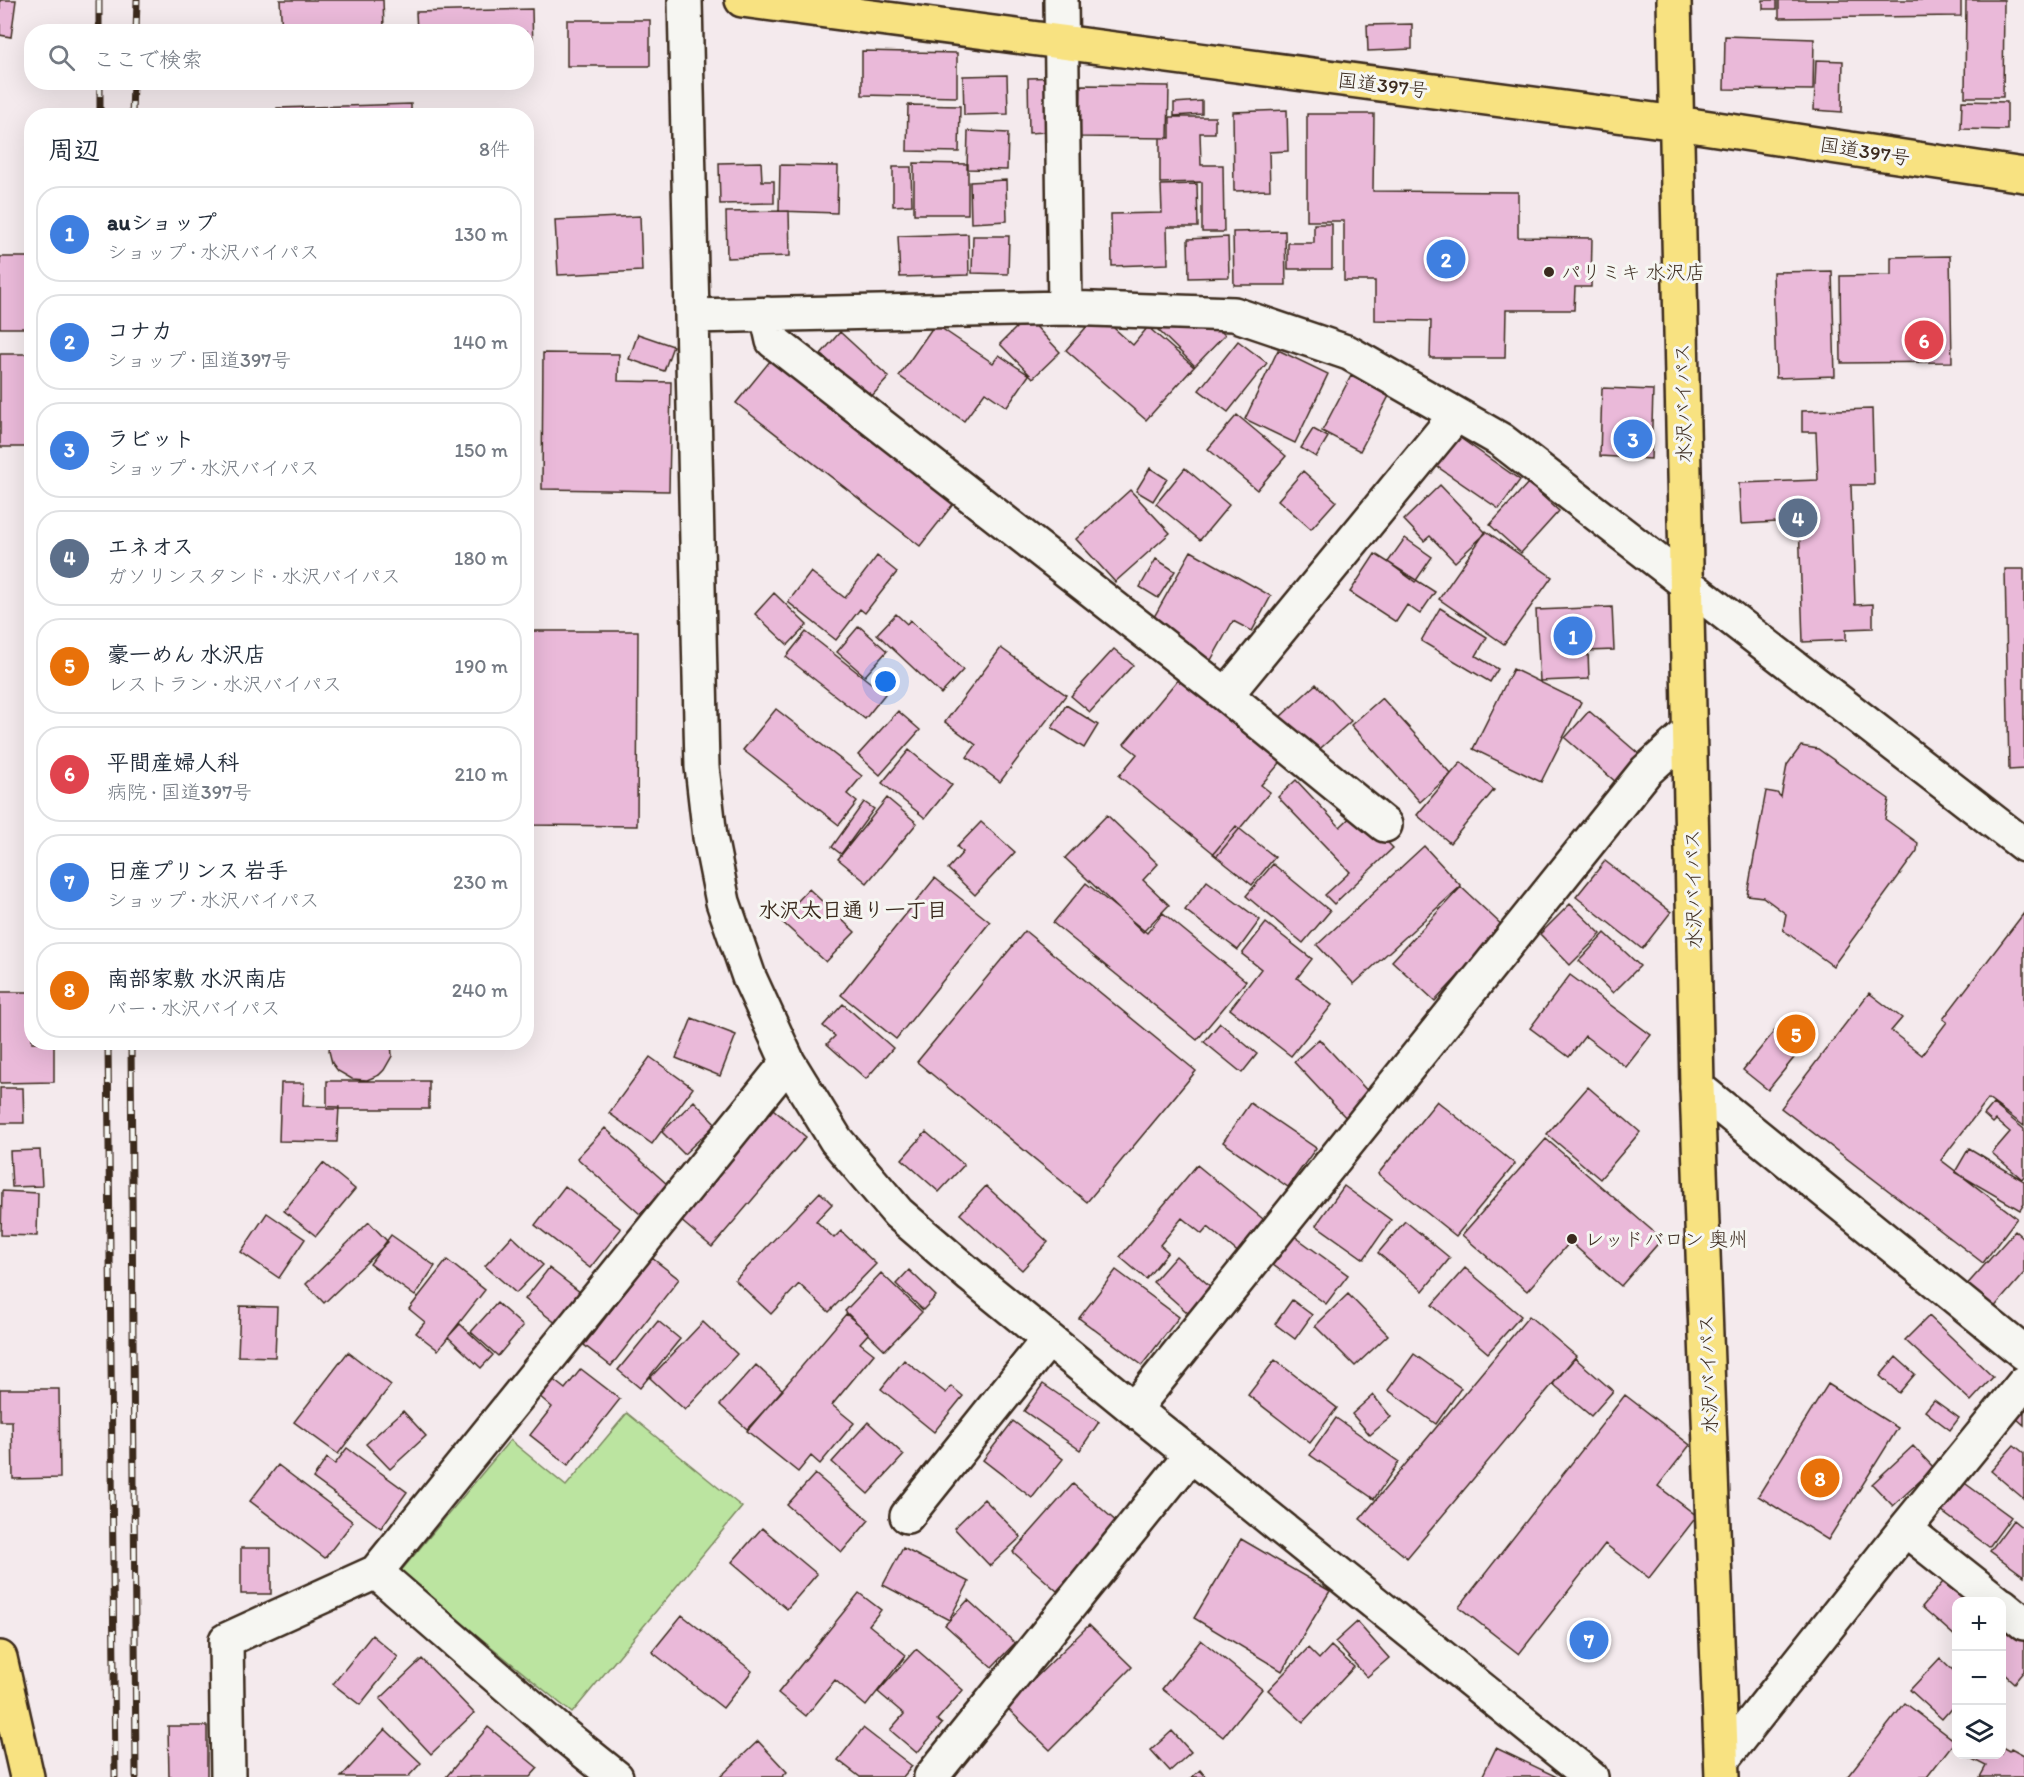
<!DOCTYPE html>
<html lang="ja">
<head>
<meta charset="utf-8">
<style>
	body { margin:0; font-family:Itim,"Klee One",sans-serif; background:#f2f2f3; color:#1f2937 }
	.controls { position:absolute; right:18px; bottom:18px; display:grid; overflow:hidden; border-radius:12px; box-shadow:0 6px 24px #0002 }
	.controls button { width:54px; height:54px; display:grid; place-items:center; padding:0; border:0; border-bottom:2px solid #e0e1e3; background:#fff; color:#1f2937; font:30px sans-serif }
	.you { position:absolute; left:886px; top:682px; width:21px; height:21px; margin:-15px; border:4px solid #fff; border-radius:50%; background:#1a73e8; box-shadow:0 0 0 9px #1a73e833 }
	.badge { display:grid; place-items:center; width:39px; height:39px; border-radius:50%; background:#0f766e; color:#fff; font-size:20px; font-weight:700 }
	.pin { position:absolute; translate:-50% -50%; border:3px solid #fff; box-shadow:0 2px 6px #0006 }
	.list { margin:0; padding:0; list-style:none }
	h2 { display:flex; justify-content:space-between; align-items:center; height:78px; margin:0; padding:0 24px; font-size:26px }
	h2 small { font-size:20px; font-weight:400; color:#747a83 }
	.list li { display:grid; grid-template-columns:39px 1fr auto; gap:18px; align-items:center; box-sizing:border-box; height:96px; margin:0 12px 12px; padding:0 12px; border:2px solid #e0e1e3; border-radius:24px }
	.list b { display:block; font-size:22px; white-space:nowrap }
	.list p { margin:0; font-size:20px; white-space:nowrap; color:#747a83 }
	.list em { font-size:20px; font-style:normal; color:#747a83 }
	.icon { flex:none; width:33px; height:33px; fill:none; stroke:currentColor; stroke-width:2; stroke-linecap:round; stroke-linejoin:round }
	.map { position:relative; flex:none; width:2024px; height:1777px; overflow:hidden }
	.search { position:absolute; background:#fff; box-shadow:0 6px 24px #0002; left:24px; top:24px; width:510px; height:66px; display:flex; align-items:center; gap:15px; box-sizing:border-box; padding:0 21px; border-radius:24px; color:#747a83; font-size:22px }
	.panel { position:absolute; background:#fff; box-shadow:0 6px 24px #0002; left:24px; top:108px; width:510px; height:942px; border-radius:24px }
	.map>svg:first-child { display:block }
</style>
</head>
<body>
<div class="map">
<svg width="2024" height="1777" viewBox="0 0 2024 1777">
	<rect width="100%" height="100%" fill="#f4eaed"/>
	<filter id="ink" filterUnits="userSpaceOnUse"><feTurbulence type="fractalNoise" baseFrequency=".0167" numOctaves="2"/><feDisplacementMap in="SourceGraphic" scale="12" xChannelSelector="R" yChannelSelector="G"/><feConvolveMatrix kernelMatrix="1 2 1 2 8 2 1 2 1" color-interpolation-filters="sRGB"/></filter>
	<g filter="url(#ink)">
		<!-- green -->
		<path fill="#bbe4a0" stroke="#7b875f" stroke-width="1.5" d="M627,1413L742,1507L572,1713L400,1572L510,1440L566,1486Z"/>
		<!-- building -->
		<path fill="#eab9d9" stroke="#3b2a1e" stroke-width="1.5" d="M0,0H16L11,37L0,35Z
			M280,0H383L384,28L282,32Z
			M1763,0H1777V9H1763Z
			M1779,0H1961V16L1779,18Z
			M1966,0H2004L2003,97H1965Z
			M532,9L533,52H526V32H417L416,12Z
			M567,20H650V66H567Z
			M1412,24V49L1368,51L1367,25Z
			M1725,36L1814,39L1813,90L1724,89Z
			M862,51L957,53V97L862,95Z
			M1816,60L1843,61L1842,112L1814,110Z
			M1007,75L1008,114L964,115L963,76Z
			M1062,77L1063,131L1029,133L1028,78Z
			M1081,85L1169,86L1168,138L1080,137Z
			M1202,101V114L1174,116V103Z
			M1962,101L2007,102V130L1961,129Z
			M411,104V116H277V108Z
			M908,105L960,106L959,152L907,151Z
			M1287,110L1288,151L1269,152L1270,190L1234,191L1233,112Z
			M1307,114H1374L1373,191L1518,192V237L1592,238L1591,287H1575L1574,310H1506L1505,358H1430L1431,321L1375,320V281H1344V221H1307Z
			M1170,117H1215V133H1200L1201,165H1223L1224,232H1202V182L1160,183V138H1170Z
			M968,131L1008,133L1007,170L967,169Z
			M761,162L762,181H774V203L720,204L719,163Z
			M914,163L968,164V214H914Z
			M780,165L838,166L837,213L779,211Z
			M893,167H911L912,205L893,206Z
			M1006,180L1007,221L971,223L970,182Z
			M1197,184L1198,227H1167L1168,264L1112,266L1111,214L1162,213L1161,185Z
			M789,211L790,256L727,258L726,212Z
			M640,216L642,271L558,275L555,220Z
			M1314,224H1332V269H1288V243H1314Z
			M1285,231L1286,285H1234L1233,232Z
			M968,234L969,275L900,277L898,236Z
			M973,236H1009L1008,274L972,273Z
			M1228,237L1229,277L1189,278L1188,239Z
			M1950,256L1952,362L1841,363L1840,276L1891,275V257Z
			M0,257H32V328H0Z
			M1832,271L1835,376L1776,378L1773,272Z
			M1174,311L1204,316L1225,335L1195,366L1157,329Z
			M1098,314L1133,345L1148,327L1194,367L1146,420L1066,350Z
			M1027,317L1060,352L1033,378L1000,344Z
			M935,324L993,363L999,355L1029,375L1007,407L985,392L964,421L899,376Z
			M840,332L889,377L870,398L821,354Z
			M638,334L673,346L664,371L629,359Z
			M1238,341L1267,363L1228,412L1199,390Z
			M779,350L962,493L920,546L736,403Z
			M1278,350L1328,374L1295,443L1245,419Z
			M543,353L619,354L618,381L671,382L669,491L542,489Z
			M0,354H32V447H0Z
			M1351,376L1389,396L1360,451L1322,431Z
			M1602,388L1653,390L1651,459L1600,456Z
			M1872,409L1874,485H1851L1855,605L1873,604V628L1846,629V640L1803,642L1799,521L1741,524L1739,483L1818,480L1816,432H1802V411Z
			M1237,415L1286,456L1257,490L1208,449Z
			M1313,429L1328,437L1316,457L1301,448Z
			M1453,433L1520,480L1499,509L1432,463Z
			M1150,468L1167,479L1153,501L1136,491Z
			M1185,468L1229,505L1200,540L1156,504Z
			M1303,471L1336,501L1311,529L1278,500Z
			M1528,483L1559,511L1521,553L1490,525Z
			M1440,485L1486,533L1455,562L1430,536L1424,541L1404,520Z
			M1130,490L1170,533L1115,582L1076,539Z
			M1486,531L1552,577L1504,644L1439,599Z
			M1405,538L1432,557L1415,582L1388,562Z
			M1191,551L1271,596L1252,631L1233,621L1211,660L1149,626Z
			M1375,554L1435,592L1420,614L1407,605L1396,622L1350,592Z
			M877,556L897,572L865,613L860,609L836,640L788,602L811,572L845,598Z
			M1156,559L1175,571L1158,598L1140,587Z
			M2005,569H2024V769L2009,770Z
			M774,593L807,625L788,645L755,614Z
			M1612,607L1614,650L1588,651L1589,679L1540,681L1536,610Z
			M1440,608L1487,637L1476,656L1498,669L1490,682L1421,641Z
			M896,614L907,624L910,620L963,670L941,694L877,634Z
			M859,626L887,651L865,676L837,652Z
			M526,631H638L637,826L526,825Z
			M806,632L885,694L865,719L786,657Z
			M1001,648L1066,695L1000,782L967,757L976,745L945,722Z
			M1114,649L1133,665L1090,712L1071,696Z
			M1190,665L1292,749L1261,785L1270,792L1217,856L1119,776L1137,754L1124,744Z
			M1513,669L1581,702L1541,782L1473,749Z
			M1316,684L1351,721L1313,755L1279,718Z
			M1382,698L1451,774L1420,802L1351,725Z
			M1066,705L1098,725L1084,748L1052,728Z
			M776,709L862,776L847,794L857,802L839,825L743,750Z
			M898,711L920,730L880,775L858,755Z
			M1589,711L1648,762L1624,789L1565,738Z
			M1801,746L1818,749L1889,799L1885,819L1918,843L1917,851L1833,966L1783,930L1786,914L1763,897L1747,895L1766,791L1777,793L1781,797L1787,765Z
			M909,750L952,785L925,818L882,783Z
			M1461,762L1494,790L1450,843L1417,815Z
			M1296,780L1340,827L1357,811L1393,848L1334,904L1325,895L1350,872L1278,797Z
			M887,798L917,823L867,883L838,859Z
			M864,802L874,809L841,854L832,847Z
			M1107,815L1158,864L1143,880L1169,905L1143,932L1065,858Z
			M981,822L1015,852L975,895L948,869L963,852L957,847Z
			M1236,826L1275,857L1252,885L1213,854Z
			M1424,846L1461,886L1354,984L1317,945Z
			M1605,861L1671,912L1642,949L1576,897Z
			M1273,864L1330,911L1303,943L1246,896Z
			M935,878L990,922L896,1039L841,995Z
			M1207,881L1260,920L1238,950L1185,910Z
			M1086,883L1147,933L1163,913L1246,981L1197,1040L1053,923Z
			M1461,887L1504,927L1435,1001L1392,961Z
			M809,889L855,932L826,962L780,920Z
			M1570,904L1601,934L1570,965L1540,934Z
			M2024,913V1126L1988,1099L1941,1160L2017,1218L1983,1263L1781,1108L1869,993L1902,1018L1891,1031L1922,1055L1947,1022L1943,1019Z
			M1266,923L1312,959L1297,978L1332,1005L1291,1056L1230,1009L1261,969L1242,954Z
			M1025,931L1196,1071L1087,1202L917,1062Z
			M1605,933L1640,966L1613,993L1579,961Z
			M1570,975L1651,1035L1626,1067L1585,1036L1569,1057L1530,1028Z
			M0,992H32V1042H54V1082L0,1083Z
			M843,1004L893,1048L866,1079L827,1044L835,1036L823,1026Z
			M692,1018L736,1035L720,1076L676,1058Z
			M1220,1023L1257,1054L1242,1073L1204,1042Z
			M1777,1028L1802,1048L1768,1090L1743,1070Z
			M1319,1039L1373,1097L1348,1120L1294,1062Z
			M330,1042H391L392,1056L384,1070L379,1075L367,1080L352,1079L338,1071L332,1063L329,1051Z
			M650,1057L693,1088L652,1144L609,1113Z
			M327,1081H429V1109H327Z
			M281,1083H304L303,1106L339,1107L337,1142L279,1141Z
			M1588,1087L1640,1132L1600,1179L1547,1134Z
			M0,1088H23L24,1123H0Z
			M694,1101L716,1124L684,1154L662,1132Z
			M1437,1101L1515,1164L1456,1236L1378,1174Z
			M1250,1103L1316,1148L1288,1187L1223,1142Z
			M767,1104L806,1137L712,1247L673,1214Z
			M1993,1104L2024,1129V1176L2022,1179L1992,1153L2010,1132L1996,1120L1993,1123L1984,1115Z
			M605,1128L668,1185L640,1214L577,1158Z
			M926,1132L964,1165L939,1192L902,1159Z
			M1546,1139L1662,1239L1621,1286L1570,1242L1527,1291L1462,1235Z
			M1969,1148L2024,1181V1204L2020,1210L1955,1172Z
			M40,1150L42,1186L12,1187L10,1151Z
			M323,1163L355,1189L316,1236L284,1211Z
			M1197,1165L1268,1223L1241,1255L1208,1227L1202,1234L1182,1218L1160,1245L1168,1252L1146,1279L1120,1257Z
			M565,1186L621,1229L590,1268L535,1225Z
			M986,1186L1048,1242L1022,1270L960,1214Z
			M1344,1186L1391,1220L1364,1259L1316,1225Z
			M2,1191L38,1193L37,1236L1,1235Z
			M820,1192L832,1204L816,1221L834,1238L841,1231L876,1264L829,1312L799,1284L771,1314L735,1280Z
			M267,1213L305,1239L279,1278L241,1252Z
			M1405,1221L1450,1258L1423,1291L1378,1253Z
			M369,1222L388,1242L324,1303L306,1284Z
			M2015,1231L2024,1239V1273L1991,1311L1964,1288Z
			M1290,1233L1348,1275L1326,1304L1269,1262Z
			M391,1235L435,1266L415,1296L370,1264Z
			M512,1236L543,1265L516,1293L485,1266Z
			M1176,1256L1211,1287L1188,1313L1153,1282Z
			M652,1258L679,1279L611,1366L584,1345Z
			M447,1260L485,1290L438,1350L416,1333L425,1322L409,1309Z
			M549,1268L581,1293L557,1324L525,1299Z
			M1465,1268L1521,1316L1488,1353L1432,1305Z
			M909,1270L936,1296L923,1310L896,1284Z
			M1116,1270L1179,1317L1142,1365L1079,1318Z
			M881,1273L922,1312L885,1350L845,1311Z
			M1348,1294L1388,1335L1355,1366L1315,1326Z
			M1292,1300L1312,1315L1295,1339L1275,1324Z
			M497,1303L523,1326L498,1356L471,1332Z
			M240,1306L277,1307L275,1357L238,1356Z
			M846,1314L869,1333L860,1343L874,1354L832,1405L854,1423L820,1464L811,1456L798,1472L747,1431Z
			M1529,1316L1576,1356L1407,1558L1360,1519Z
			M1929,1316L1993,1377L1971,1401L1905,1340Z
			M658,1321L680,1339L640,1388L618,1370Z
			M703,1322L737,1354L685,1410L650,1378Z
			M460,1324L493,1355L481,1368L448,1337Z
			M348,1352L391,1385L338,1454L294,1422Z
			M1414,1354L1461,1388L1436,1424L1388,1390Z
			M1896,1357L1915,1374L1899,1393L1880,1376Z
			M1575,1358L1613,1391L1591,1416L1553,1384Z
			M904,1360L946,1393L951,1386L963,1396L934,1432L881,1389Z
			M1275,1360L1337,1408L1310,1443L1248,1395Z
			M756,1365L783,1390L747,1429L720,1405Z
			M581,1369L620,1399L568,1465L530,1435L552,1407L538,1395L551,1378L565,1389Z
			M1043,1384L1099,1422L1080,1450L1024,1411Z
			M1828,1384L1898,1428L1828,1540L1758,1496Z
			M0,1389H59L60,1478L13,1479L12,1421H0Z
			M2024,1391V1425L2008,1411Z
			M1373,1395L1391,1417L1370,1435L1352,1414Z
			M1625,1395L1690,1445L1658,1486L1697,1516L1649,1578L1605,1544L1519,1654L1459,1607Z
			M1934,1400L1959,1418L1950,1430L1925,1411Z
			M403,1411L426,1436L390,1469L366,1444Z
			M1336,1418L1399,1462L1374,1499L1310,1455Z
			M1013,1421L1063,1459L1032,1498L983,1460Z
			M868,1422L904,1455L868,1494L832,1462Z
			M2014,1445L2024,1453V1499L1991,1471Z
			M1913,1446L1934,1468L1893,1506L1872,1484Z
			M347,1448L407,1492L381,1528L313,1478L327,1458L335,1464Z
			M278,1465L353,1522L325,1558L250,1501Z
			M815,1474L869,1520L842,1552L787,1505Z
			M1955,1476L2011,1517L1989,1547L1933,1505Z
			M1073,1484L1118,1523L1057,1591L1013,1552Z
			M984,1499L1021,1537L990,1566L954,1528Z
			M2013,1520L2024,1529V1576L1990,1551Z
			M762,1528L817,1574L787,1609L732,1562Z
			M1241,1539L1330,1591L1282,1671L1194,1618Z
			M241,1548H271V1594H241Z
			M903,1548L969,1582L949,1620L883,1585Z
			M1948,1576L1978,1602H1956V1637L1922,1607Z
			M859,1593L881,1610L869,1625L906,1655L866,1706L835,1680L806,1716L778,1693Z
			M968,1600L1015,1643L992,1667L945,1625Z
			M682,1615L752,1671L723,1708L652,1652Z
			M2002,1618L2024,1637V1671L2014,1683L2002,1672Z
			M1357,1622L1389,1658L1367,1677L1335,1642Z
			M1089,1625L1132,1667L1050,1750L1006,1707Z
			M372,1635L398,1657L360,1705L333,1684Z
			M1201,1640L1262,1689L1223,1737L1162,1689Z
			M1331,1646L1354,1667L1303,1722L1268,1690L1308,1648L1319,1659Z
			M916,1649L963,1690L937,1720L942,1724L917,1753L890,1730L904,1714L878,1692Z
			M1940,1658L1956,1673V1703L1942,1719L1910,1690Z
			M422,1659L474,1713L431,1754L380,1699Z
			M1905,1703L1955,1741L1927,1777H1847Z
			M168,1726H207V1777H169Z
			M488,1727L538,1768L530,1777H446Z
			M863,1728L912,1766L903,1777H860L838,1760Z
			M385,1729L421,1763L408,1777H341Z
			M1172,1731L1191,1752L1170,1771L1151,1750Z
			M758,1741L787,1772L782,1777H720Z
			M2002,1747L2009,1751L2011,1748L2024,1755V1777H1980L1986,1766L1970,1758L1972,1754H2002Z
			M1496,1748L1557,1777H1482Z
			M1200,1770L1206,1777H1192Z"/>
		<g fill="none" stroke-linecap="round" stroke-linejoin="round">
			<!-- minor casing -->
			<g stroke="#3b2a1e" stroke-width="38">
				<path id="minor" d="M685,0L702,767L710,837L723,902L749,977L788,1062L836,1140L898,1213L971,1276L1134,1409L1591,1777
					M1061,0L1065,308
					M767,314L773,341L1226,695L1456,415
					M692,316L1065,308L1234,314L1349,353L1501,440L2024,845
					M1226,695L1385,825
					M1697,1087L2024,1353
					M1134,1409L1646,771L1689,732
					M907,1516L1048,1340
					M1905,1529L1997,1602
					M376,1572L565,1736L616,1777
					M2002,1605L2024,1623
					M1722,1760L1905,1529L2024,1383
					M228,1777L226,1640L376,1572L788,1062
					M931,1777L1191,1455"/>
			</g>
			<!-- major casing -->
			<g stroke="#3b2a1e" stroke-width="38">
				<path id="major" d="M0,1658L27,1777"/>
			</g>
			<!-- highway casing -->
			<g stroke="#3b2a1e" stroke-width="38">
				<path id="highway" d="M742,0L1677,123L2024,175
					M1674,0L1697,1087L1722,1777"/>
			</g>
			<!-- minor -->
			<use href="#minor" stroke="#f6f6f2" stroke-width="33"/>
			<!-- major -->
			<use href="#major" stroke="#f8e281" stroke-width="33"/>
			<!-- highway -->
			<use href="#highway" stroke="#f8e281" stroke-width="33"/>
			<!-- rail casing -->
			<g stroke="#3b2a1e" stroke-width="7">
				<path id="rail" d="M99,0V32
					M136,32L137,0
					M100,82V116
					M132,116L133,82
					M108,1042L115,1777
					M131,1042L136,1777"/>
			</g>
			<!-- rail -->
			<use href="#rail" stroke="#f6f6f2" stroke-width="4.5" stroke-dasharray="14" stroke-linecap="butt"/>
		</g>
	</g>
	<!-- markers -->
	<g fill="#3b2a1e" stroke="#f6f6f2" stroke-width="2">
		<circle cx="1549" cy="272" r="6"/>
		<circle cx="1572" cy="1239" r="6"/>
	</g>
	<g text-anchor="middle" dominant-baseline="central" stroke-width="6" stroke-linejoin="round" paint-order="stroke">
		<!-- street labels -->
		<g font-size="20" fill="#3b2a1e" stroke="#f6f6f2">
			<text transform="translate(1383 85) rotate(7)">国道397号</text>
			<text transform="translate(1865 151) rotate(9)">国道397号</text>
			<text transform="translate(1683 403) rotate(-91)">水沢バイパス</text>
			<text transform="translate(1693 889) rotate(-91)">水沢バイパス</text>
			<text transform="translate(1708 1374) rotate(-92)">水沢バイパス</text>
		</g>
		<!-- poi labels -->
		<g font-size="20" fill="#3b2a1e" stroke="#f6f6f2" text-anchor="start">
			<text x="1561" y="272">パリミキ 水沢店</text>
			<text x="1584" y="1239">レッドバロン 奥州</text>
		</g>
		<!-- neighbourhood labels -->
		<g font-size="21" font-weight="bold" fill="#3b2a1e" stroke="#f6f6f2">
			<text x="853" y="909">水沢太日通り一丁目</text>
		</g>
	</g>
</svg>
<div class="controls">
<button>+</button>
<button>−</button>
<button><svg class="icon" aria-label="layers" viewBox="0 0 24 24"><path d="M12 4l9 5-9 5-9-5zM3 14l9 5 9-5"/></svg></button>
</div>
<div class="you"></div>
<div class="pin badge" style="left:1573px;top:636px;background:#3f7fe0">1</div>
<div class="pin badge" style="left:1446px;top:259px;background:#3f7fe0">2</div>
<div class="pin badge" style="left:1633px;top:439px;background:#3f7fe0">3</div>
<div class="pin badge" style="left:1798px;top:518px;background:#5c6f8a">4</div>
<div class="pin badge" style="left:1796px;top:1034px;background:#e8710a">5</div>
<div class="pin badge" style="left:1924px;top:340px;background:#e0444e">6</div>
<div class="pin badge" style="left:1589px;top:1640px;background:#3f7fe0">7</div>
<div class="pin badge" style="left:1820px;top:1478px;background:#e8710a">8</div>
<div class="search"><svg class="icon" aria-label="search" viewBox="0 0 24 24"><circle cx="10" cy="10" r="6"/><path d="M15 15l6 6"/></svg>ここで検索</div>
<section class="panel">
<h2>周辺<small>8件</small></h2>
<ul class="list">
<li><span class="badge" style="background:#3f7fe0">1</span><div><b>auショップ</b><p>ショップ · 水沢バイパス</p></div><em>130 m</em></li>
<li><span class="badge" style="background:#3f7fe0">2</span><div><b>コナカ</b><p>ショップ · 国道397号</p></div><em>140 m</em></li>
<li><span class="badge" style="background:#3f7fe0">3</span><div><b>ラビット</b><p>ショップ · 水沢バイパス</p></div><em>150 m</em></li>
<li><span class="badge" style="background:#5c6f8a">4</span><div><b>エネオス</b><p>ガソリンスタンド · 水沢バイパス</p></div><em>180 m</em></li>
<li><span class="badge" style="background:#e8710a">5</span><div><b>豪一めん 水沢店</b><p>レストラン · 水沢バイパス</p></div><em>190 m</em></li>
<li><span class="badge" style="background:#e0444e">6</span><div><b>平間産婦人科</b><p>病院 · 国道397号</p></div><em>210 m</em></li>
<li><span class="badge" style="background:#3f7fe0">7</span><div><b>日産プリンス 岩手</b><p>ショップ · 水沢バイパス</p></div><em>230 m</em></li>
<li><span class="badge" style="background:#e8710a">8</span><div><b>南部家敷 水沢南店</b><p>バー · 水沢バイパス</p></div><em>240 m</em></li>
</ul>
</section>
</div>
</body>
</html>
